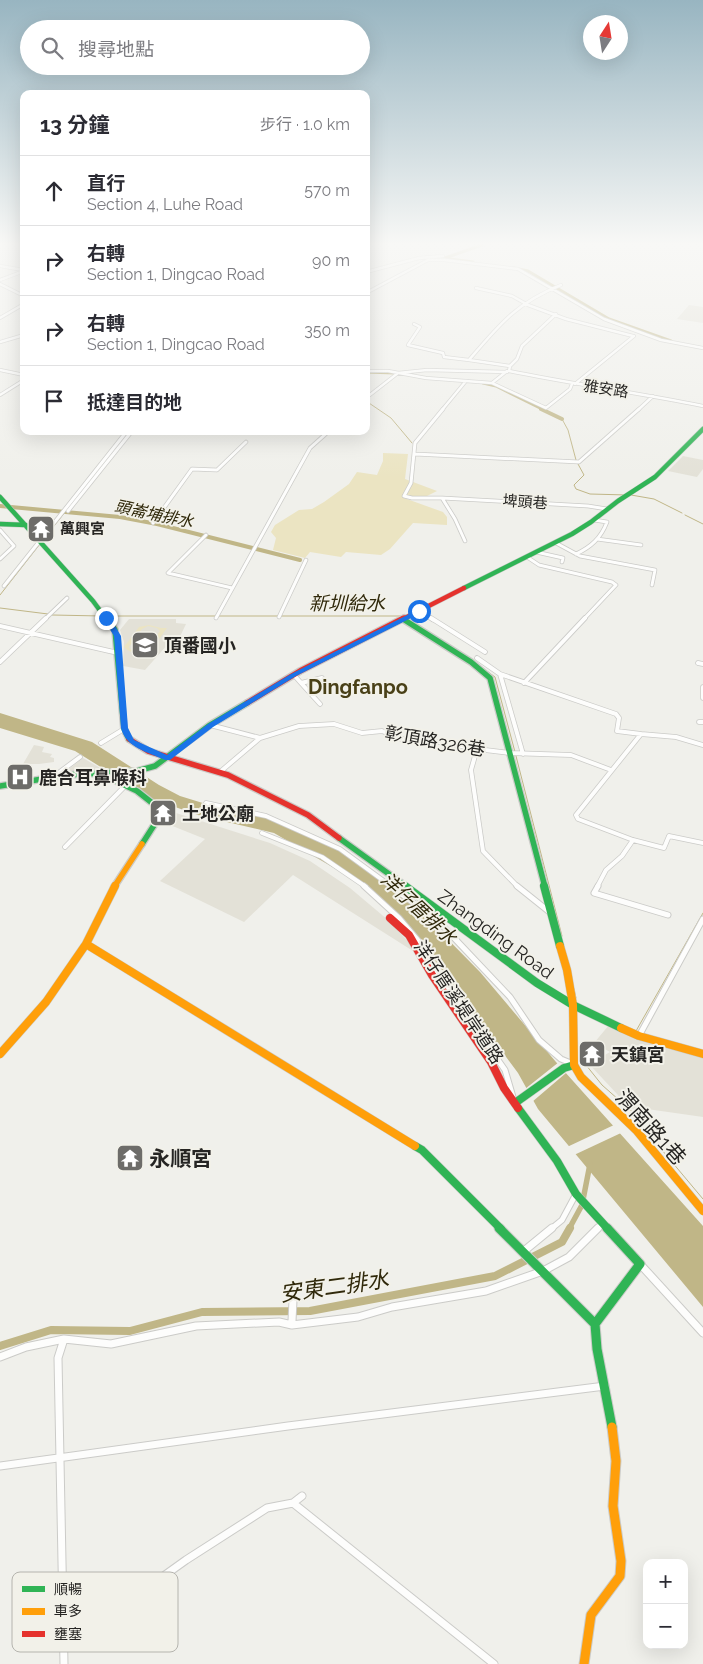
<!DOCTYPE html>
<html lang="zh-TW">
<head>
<meta charset="utf-8">
<style>
	body { margin:0; font-family:Raleway,"Noto Sans TC",sans-serif; background:#f7f7f7; color:#2b2b33 }
	.controls { position:absolute; right:15px; bottom:15px; display:grid; overflow:hidden; border-radius:10px; box-shadow:0 5px 20px #0002 }
	.controls button { width:45px; height:45px; display:grid; place-items:center; padding:0; border:0; border-bottom:1px solid #e1e1e2; background:#fff; color:#2b2b33; font:25px sans-serif }
	.compass { position:absolute; left:583px; top:15px; width:45px; height:45px; border-radius:50%; background:#fff; box-shadow:0 5px 20px #0002; rotate:12deg }
	.stop { position:absolute; width:15px; height:15px; margin:-11px; border:4px solid #1a73e8; border-radius:50%; background:#fff }
	.stop.end { background:#1a73e8; border-color:#fff; box-shadow:0 1px 5px #0008 }
	.list { margin:0; padding:0; list-style:none }
	h2 { display:flex; justify-content:space-between; align-items:center; height:65px; margin:0; padding:0 20px; font-size:21px }
	h2 small { font-size:16px; font-weight:400; color:#7c7c81 }
	.list li { display:grid; grid-template-columns:32px 1fr auto; gap:15px; align-items:center; box-sizing:border-box; height:70px; padding:0 20px; border-top:1px solid #e1e1e2 }
	.list b { display:block; font-size:19px; white-space:nowrap }
	.list p { margin:0; font-size:16px; white-space:nowrap; color:#7c7c81 }
	.list em { font-size:16px; font-style:normal; color:#7c7c81 }
	.icon { flex:none; width:28px; height:28px; fill:none; stroke:currentColor; stroke-width:2; stroke-linecap:round; stroke-linejoin:round }
	.map { position:relative; flex:none; width:703px; height:1664px; overflow:hidden }
	.search { position:absolute; background:#fff; box-shadow:0 5px 20px #0002; left:20px; top:20px; width:350px; height:55px; display:flex; align-items:center; gap:12px; box-sizing:border-box; padding:0 18px; border-radius:28px; color:#7c7c81; font-size:19px }
	.panel { position:absolute; background:#fff; box-shadow:0 5px 20px #0002; left:20px; top:90px; width:350px; height:345px; border-radius:10px }
	.map>svg:first-child { display:block }
</style>
</head>
<body>
<div class="map">
<svg width="703" height="1664" viewBox="0 0 703 1664">
	<rect width="100%" height="100%" fill="#f0f0eb"/>
	<!-- built -->
	<path fill="#e3e1d7" d="M689,305L703,307V323L677,319Z
		M683,456L703,460V469L697,477L668,471Z
		M129,619H176V623L186,624L177,643H169L145,670L123,666L124,642L120,630Z
		M34,745L44,747L42,752L52,754L50,757L54,758V762L39,764H23Z
		M83,758L102,769L65,772Z
		M176,813L270,843L310,861L350,888L388,920L415,949L413,951L293,875L244,922L160,881L205,839L165,823Z
		M609,1025L703,1054V1117L640,1108L631,1109L589,1064L610,1052L594,1043Z"/>
	<!-- green -->
	<path fill="#ebe4c2" fill-rule="evenodd" d="M383,453L408,454L405,479L437,491L427,496H406L404,498L443,512L447,517V525L413,523L390,549L381,555L346,552L341,557L310,552L305,558L273,550L276,538L271,532L275,525L299,510L312,509L324,502L349,484L357,472L377,475L383,461Z
		M149,625L161,628H167L147,655C142,654 130,654 124,647L139,627ZM148,626L157,628L160,631L146,650L138,652L130,649L129,647L142,629Z"/>
	<!-- water -->
	<path fill="#c0b687" d="M0,713L92,742L159,785L180,796L206,804L265,817L339,850L369,871L417,908L480,972L556,1062L703,1226V1307L538,1109L518,1073L422,943L365,886L274,833L201,816L152,799L75,751L0,728Z"/>
	<!-- pier -->
	<path fill="#f0f0eb" d="M559,1062L566,1073L532,1102L525,1089Z
		M614,1125L621,1133L574,1155L567,1147Z"/>
	<g fill="none" stroke-linecap="round" stroke-linejoin="round">
		<!-- stream -->
		<path stroke="#c0b687" stroke-width="1" d="M16,293L24,298
			M366,401L391,418L412,443
			M562,419L568,430L576,460
			M578,464L584,475L574,485L576,489L590,494L627,495
			M81,492L129,431
			M631,495L654,499L682,513
			M685,515L703,524
			M42,541L66,511
			M0,595L40,544
			M0,608L48,614
			M52,615L101,616
			M107,616H400
			M411,621L433,635
			M484,669L495,677L515,752
			M516,756L562,936
			M574,989L576,998
			M636,1031L703,913
			M586,1065L602,1085L636,1115L641,1125L703,1199"/>
		<!-- canal-far3 -->
		<path stroke="#c0b687" stroke-width="3" d="M442,258L473,262
			M445,258L482,245
			M514,268L528,271L609,319L671,341
			M366,372L395,373
			M483,383L496,386L544,410"/>
		<!-- canal-far2 -->
		<path stroke="#c0b687" stroke-width="4" d="M541,409L562,419
			M0,506L120,517L157,524L300,560"/>
		<!-- canal-far1 -->
		<path stroke="#c0b687" stroke-width="5.5" d="M569,1229L582,1205L590,1164"/>
		<!-- canal -->
		<path stroke="#c0b687" stroke-width="8" d="M0,1346L51,1330L130,1331L202,1312L310,1311L495,1276L562,1242L570,1228"/>
		<!-- street-far4 casing -->
		<g stroke="#cbcbc8" stroke-width="4">
			<path id="street-far4" d="M0,266L23,270
				M366,272L419,258L443,256
				M0,280L24,271
				M0,284L24,296
				M476,288L512,296L528,305L566,319L633,336
				M366,293L428,260H444L518,269L604,319L661,340L703,348
				M0,318L24,304
				M414,324L420,327L408,345L443,353L444,357L469,360
				M0,342L24,335
				M510,366L517,359L522,346L556,314
				M0,370L24,375
				M366,371H388L426,378L492,383L546,408L570,389L572,384
				M509,371C573,384 638,393 703,406
				M509,371L510,366L469,360C499,325 516,303 561,285
				M492,383L507,371
				M575,384L634,336
				M0,395L24,380
				M366,398L398,373L427,370L507,372
				M442,410L466,381
				M638,410L653,396"/>
		</g>
		<!-- street-far3 casing -->
		<g stroke="#cbcbc8" stroke-width="4.5">
			<path id="street-far3" d="M443,409L415,443L411,483L404,496L412,498H442L455,519L465,541
				M415,454L579,462L639,409
				M442,498L588,506L607,509
				M68,511L132,431
				M153,523L192,469L217,470L246,442
				M0,530L14,546L0,559
				M206,535L168,573L232,588
				M597,539L641,545
				M556,543L580,556L655,570L652,585
				M536,552L563,558L562,562
				M576,554C591,547 601,538 607,522L594,520
				M527,557L539,565L612,582L616,585L583,620
				M4,586L127,431
				M419,611L433,620
				M279,617L306,560
				M216,618L310,448L329,431
				M44,620L67,598"/>
		</g>
		<!-- street-far2 casing -->
		<g stroke="#cbcbc8" stroke-width="5.5">
			<path id="street-far2" d="M431,618L485,652
				M0,626L118,653
				M477,658L500,674L616,714L619,718L617,731L641,734
				M0,662L46,618
				M698,663L703,664
				M500,674L523,754
				M294,675L301,683L322,678
				M301,683L320,704
				M524,683L585,618
				M703,687V698
				M699,722H703
				M210,725L260,738
				M101,743L124,729
				M703,745L676,737L641,734L576,815L578,819L633,840L664,848L669,836L703,843
				M477,749L471,770L483,851L518,887
				M220,772L260,738L299,726L334,724L362,733L382,731L401,739H422L477,749L510,753L571,755L611,770
				M53,777L80,757
				M206,803L266,816L340,849L392,887
				M262,833L322,857L366,887
				M65,847L126,785
				M597,887L606,870L622,856L633,840"/>
		</g>
		<!-- street-far1 casing -->
		<g stroke="#cbcbc8" stroke-width="7">
			<path id="street-far1" d="M364,886L399,918L421,944L443,981L505,1070L513,1097
				M391,886L439,922L510,997L539,1040L561,1059L573,1064
				M517,886L552,914
				M598,886L594,893L668,915
				M639,1036L703,919
				M551,1229L562,1220L576,1194
				M597,1229L603,1223"/>
		</g>
		<!-- street casing -->
		<g stroke="#cbcbc8" stroke-width="9">
			<path id="street" d="M524,1251L552,1228
				M640,1264L703,1333
				M292,1321L293,1300
				M64,1339L58,1358L64,1664
				M0,1357L26,1347L64,1339L111,1344L196,1326L279,1322L292,1325L358,1317L392,1307L486,1291L543,1271L569,1257L598,1228
				M0,1466L288,1426L605,1386
				M293,1503L494,1664
				M63,1648L186,1560L267,1508L293,1503L302,1496"/>
		</g>
		<!-- fast-far3 casing -->
		<g stroke="#cbcbc8" stroke-width="5.5">
			<path id="fast-far3" d="M0,497L93,601L107,620
				M0,524L26,525
				M464,588L572,534L591,522L618,501L655,477L703,429"/>
		</g>
		<!-- fast-far2 casing -->
		<g stroke="#cbcbc8" stroke-width="8">
			<path id="fast-far2" d="M106,618L115,630L124,729L129,739
				M403,619L471,662L490,678L545,887
				M101,774L137,791L156,806L158,819L142,844
				M0,786L66,775L137,771L155,766L210,725L247,703
				M339,838L407,887"/>
		</g>
		<!-- fast-far1 casing -->
		<g stroke="#cbcbc8" stroke-width="9">
			<path id="fast-far1" d="M405,886L537,983L573,1005L621,1028
				M544,886L560,946
				M515,1103L564,1068L574,1065
				M518,1108L557,1161L576,1194L608,1229
				M415,1146L422,1150L501,1229"/>
		</g>
		<!-- fast casing -->
		<g stroke="#cbcbc8" stroke-width="11">
			<path id="fast" d="M499,1228L595,1324
				M607,1228L640,1264L595,1324L597,1349L612,1427"/>
		</g>
		<!-- slow-far2 casing -->
		<g stroke="#cbcbc8" stroke-width="8">
			<path id="slow-far2" d="M114,887L142,844"/>
		</g>
		<!-- slow-far1 casing -->
		<g stroke="#cbcbc8" stroke-width="9">
			<path id="slow-far1" d="M86,944L415,1146
				M560,946L567,970L573,1005L574,1065L581,1077L636,1130L703,1211
				M621,1028L639,1036L703,1054
				M0,1054L46,1002L86,944L115,886"/>
		</g>
		<!-- slow casing -->
		<g stroke="#cbcbc8" stroke-width="11">
			<path id="slow" d="M584,1664L591,1615L620,1576L621,1561L613,1506L616,1461L612,1427"/>
		</g>
		<!-- jam-far2 casing -->
		<g stroke="#cbcbc8" stroke-width="5.5">
			<path id="jam-far2" d="M401,620L464,588"/>
		</g>
		<!-- jam-far1 casing -->
		<g stroke="#cbcbc8" stroke-width="8">
			<path id="jam-far1" d="M247,703L300,671L404,618
				M129,739L148,751L228,775L308,815L339,838"/>
		</g>
		<!-- jam casing -->
		<g stroke="#cbcbc8" stroke-width="9">
			<path id="jam" d="M390,918L409,935L432,975L491,1062L504,1088L518,1108"/>
		</g>
		<!-- street-far4 -->
		<use href="#street-far4" stroke="#fdfdfc" stroke-width="2.5"/>
		<!-- street-far3 -->
		<use href="#street-far3" stroke="#fdfdfc" stroke-width="3"/>
		<!-- street-far2 -->
		<use href="#street-far2" stroke="#fdfdfc" stroke-width="4"/>
		<!-- street-far1 -->
		<use href="#street-far1" stroke="#fdfdfc" stroke-width="5"/>
		<!-- street -->
		<use href="#street" stroke="#fdfdfc" stroke-width="7"/>
		<!-- fast-far3 -->
		<use href="#fast-far3" stroke="#30b455" stroke-width="4.5"/>
		<!-- fast-far2 -->
		<use href="#fast-far2" stroke="#30b455" stroke-width="5.5"/>
		<!-- fast-far1 -->
		<use href="#fast-far1" stroke="#30b455" stroke-width="8"/>
		<!-- fast -->
		<use href="#fast" stroke="#30b455" stroke-width="9"/>
		<!-- slow-far2 -->
		<use href="#slow-far2" stroke="#ff9f0a" stroke-width="5.5"/>
		<!-- slow-far1 -->
		<use href="#slow-far1" stroke="#ff9f0a" stroke-width="8"/>
		<!-- slow -->
		<use href="#slow" stroke="#ff9f0a" stroke-width="9"/>
		<!-- jam-far2 -->
		<use href="#jam-far2" stroke="#e5322d" stroke-width="4.5"/>
		<!-- jam-far1 -->
		<use href="#jam-far1" stroke="#e5322d" stroke-width="5.5"/>
		<!-- jam -->
		<use href="#jam" stroke="#e5322d" stroke-width="8"/>
	</g>
	<!-- sky -->
	<linearGradient id="sky" x2="0" y2="1"><stop stop-color="#98b5c1"/><stop offset="0.51" stop-color="#f8f8f6"/><stop offset="1" stop-color="#f8f8f6" stop-opacity="0"/></linearGradient>
	<rect width="703" height="478" fill="url(#sky)"/>
	<!-- route -->
	<path fill="#1a73e8" d="M419,609L422,611L421,613L296,676L213,727L170,760H165C148,752 126,748 121,728L114,636L103,618L104,616H109L121,636L128,728L134,740L167,755L208,724L291,674Z"/>
	<!-- icons -->
	<defs>
		<g id="temple-square" transform="scale(1.4375)"><rect x="-9" y="-9" width="18" height="18" rx="4" fill="#6d6c69" stroke="#f2f1e9"/><path d="M0-6L5-2H3V0L6.5 2.5H4V6H1.5V3h-3V6H-4V2.5H-6.5L-3 0V-2H-5Z" fill="#fff"/></g>
		<g id="school-square" transform="scale(1.4375)"><rect x="-9" y="-9" width="18" height="18" rx="4" fill="#6d6c69" stroke="#f2f1e9"/><path d="M0-5L7-2L0 1L-7-2ZM-4 1L0 2.5L4 1V4Q0 6-4 4Z" fill="#fff"/></g>
		<g id="hospital-square" transform="scale(1.4375)"><rect x="-9" y="-9" width="18" height="18" rx="4" fill="#6d6c69" stroke="#f2f1e9"/><path d="M-5-5h3v3.5h4V-5h3V5h-3V1.5h-4V5h-3Z" fill="#fff"/></g>
	</defs>
	<g fill-rule="evenodd">
		<use href="#temple-square" x="41" y="529"/>
		<use href="#school-square" x="145" y="645"/>
		<use href="#hospital-square" x="20" y="777"/>
		<use href="#temple-square" x="163" y="813"/>
		<use href="#temple-square" x="592" y="1054"/>
		<use href="#temple-square" x="130" y="1158"/>
	</g>
	<g text-anchor="middle" dominant-baseline="central" stroke-width="4" stroke-linejoin="round" paint-order="stroke">
		<!-- far-street labels -->
		<g font-size="15" fill="#262523" stroke="#f2f1e9">
			<text transform="translate(606 389) rotate(9)">雅安路</text>
			<text transform="translate(525 502) rotate(4)">埤頭巷</text>
		</g>
		<!-- far-poi labels -->
		<g font-size="15" font-weight="bold" fill="#262523" stroke="#f2f1e9" text-anchor="start">
			<text x="60" y="529">萬興宮</text>
		</g>
		<!-- far-water labels -->
		<g font-size="16" font-style="italic" fill="#30290b" stroke="#f2f1e9">
			<text transform="translate(154 514) rotate(12)">頭崙埔排水</text>
		</g>
		<!-- poi labels -->
		<g font-size="18" font-weight="bold" fill="#262523" stroke="#f2f1e9" text-anchor="start">
			<text x="164" y="645">頂番國小</text>
			<text x="39" y="777">鹿合耳鼻喉科</text>
			<text x="182" y="813">土地公廟</text>
			<text x="611" y="1054">天鎮宮</text>
		</g>
		<!-- street labels -->
		<g font-size="18" fill="#262523" stroke="#f2f1e9">
			<text transform="translate(435 741) rotate(10)">彰頂路326巷</text>
			<text transform="translate(496 934) rotate(36)">Zhangding Road</text>
			<text transform="translate(459 1002) rotate(56)">洋仔厝溪堤岸道路</text>
		</g>
		<!-- water labels -->
		<g font-size="19" font-style="italic" fill="#30290b" stroke="#f2f1e9">
			<text x="347" y="603">新圳給水</text>
			<text transform="translate(419 908) rotate(43)">洋仔厝排水</text>
		</g>
		<!-- quarter labels -->
		<g font-size="20" font-weight="bold" fill="#494017" stroke="#f2f1e9">
			<text x="358" y="687">Dingfanpo</text>
		</g>
		<!-- near-street labels -->
		<g font-size="21" fill="#262523" stroke="#f2f1e9">
			<text transform="translate(651 1127) rotate(48)">渭南路1巷</text>
		</g>
		<!-- near-poi labels -->
		<g font-size="21" font-weight="bold" fill="#262523" stroke="#f2f1e9" text-anchor="start">
			<text x="149" y="1158">永順宮</text>
		</g>
		<!-- near-water labels -->
		<g font-size="22" font-style="italic" fill="#30290b" stroke="#f2f1e9">
			<text transform="translate(334 1286) rotate(-8)">安東二排水</text>
		</g>
	</g>
	<!-- legend -->
	<rect x="12" y="1572" width="166" height="80" rx="8" fill="#f2f1e9" stroke="#b5b4ae" stroke-width="1"/>
	<rect x="22" y="1586" width="23" height="6" fill="#30b455"/>
	<rect x="22" y="1608" width="23" height="7" fill="#ff9f0a"/>
	<rect x="22" y="1631" width="23" height="6" fill="#e5322d"/>
	<g font-size="14" fill="#262523">
		<text x="54" y="1594">順暢</text>
		<text x="54" y="1616">車多</text>
		<text x="54" y="1639">壅塞</text>
	</g>
</svg>
<div class="controls">
<button>+</button>
<button>−</button>
</div>
<svg class="compass" viewBox="-18 -18 36 36"><path d="M0-13l5 13h-10z" fill="#e53935"/><path d="M0 13l5-13h-10z" fill="#7c7c81"/></svg>
<div class="stop" style="left:419px;top:611px"></div>
<div class="stop end" style="left:106px;top:618px"></div>
<div class="search"><svg class="icon" aria-label="search" viewBox="0 0 24 24"><circle cx="10" cy="10" r="6"/><path d="M15 15l6 6"/></svg>搜尋地點</div>
<section class="panel">
<h2>13 分鐘<small>步行 · 1.0 km</small></h2>
<ul class="list">
<li><svg class="icon" aria-label="ahead" viewBox="0 0 24 24"><path d="M12 20V5M6 11l6-6 6 6"/></svg><div><b>直行</b><p>Section 4, Luhe Road</p></div><em>570 m</em></li>
<li><svg class="icon" aria-label="right" viewBox="0 0 24 24"><path d="M7 20v-9h11M14 6l5 5-5 5"/></svg><div><b>右轉</b><p>Section 1, Dingcao Road</p></div><em>90 m</em></li>
<li><svg class="icon" aria-label="right" viewBox="0 0 24 24"><path d="M7 20v-9h11M14 6l5 5-5 5"/></svg><div><b>右轉</b><p>Section 1, Dingcao Road</p></div><em>350 m</em></li>
<li><svg class="icon" aria-label="arrive" viewBox="0 0 24 24"><path d="M6 21V4h12l-3 4 3 4H6"/></svg><div><b>抵達目的地</b></div></li>
</ul>
</section>
</div>
</body>
</html>
